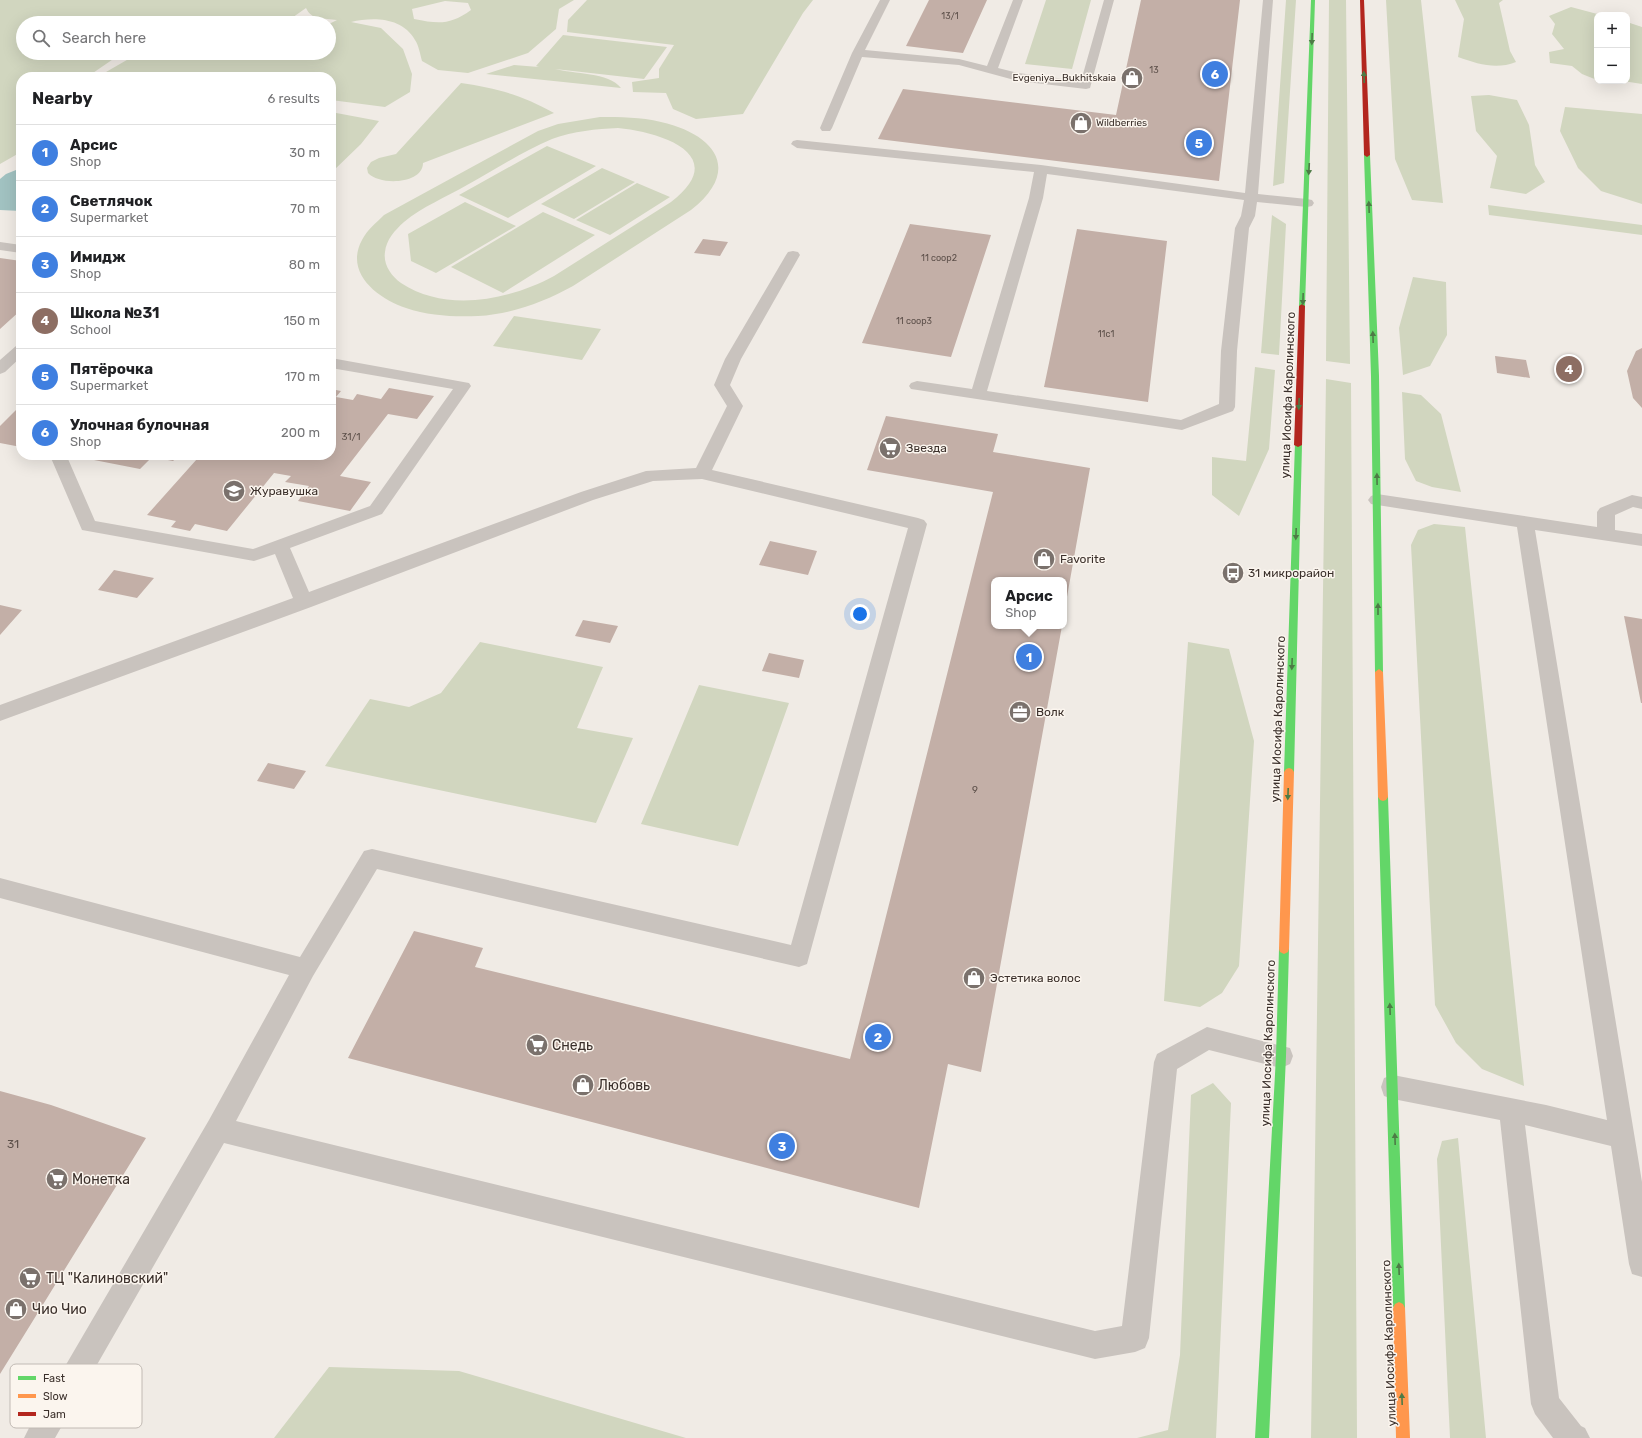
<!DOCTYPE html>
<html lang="en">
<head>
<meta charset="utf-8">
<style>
	body { margin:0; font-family:Rubik,sans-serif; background:#f6f6f6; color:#202124 }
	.controls { position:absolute; right:12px; top:12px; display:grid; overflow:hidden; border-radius:8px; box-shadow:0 4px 16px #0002 }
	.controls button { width:36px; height:36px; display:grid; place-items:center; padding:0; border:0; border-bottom:1px solid #e0e0e0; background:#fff; color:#202124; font:20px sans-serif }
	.you { position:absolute; left:860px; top:614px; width:14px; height:14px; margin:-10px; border:3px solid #fff; border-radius:50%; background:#1a73e8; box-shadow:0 0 0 6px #1a73e833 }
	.badge { display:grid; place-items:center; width:26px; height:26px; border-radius:50%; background:#d93025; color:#fff; font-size:13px; font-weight:700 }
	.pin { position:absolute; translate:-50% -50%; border:2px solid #fff; box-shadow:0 1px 4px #0006 }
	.popup { position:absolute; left:991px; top:577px; width:76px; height:52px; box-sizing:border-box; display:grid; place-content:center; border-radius:8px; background:#fff; filter:drop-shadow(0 1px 3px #0005); font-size:13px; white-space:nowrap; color:#757577 }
	.popup b { font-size:15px; color:#202124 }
	.popup::after { content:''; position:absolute; left:50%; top:100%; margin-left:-8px; border:8px solid transparent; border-top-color:#fff }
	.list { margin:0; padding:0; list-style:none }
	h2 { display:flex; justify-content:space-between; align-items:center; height:52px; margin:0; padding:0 16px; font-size:17px }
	h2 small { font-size:13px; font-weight:400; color:#757577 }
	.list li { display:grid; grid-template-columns:26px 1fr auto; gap:12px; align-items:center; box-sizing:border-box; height:56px; padding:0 16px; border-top:1px solid #e0e0e0 }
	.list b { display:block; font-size:15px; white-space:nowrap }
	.list p { margin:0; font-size:13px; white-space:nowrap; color:#757577 }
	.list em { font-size:13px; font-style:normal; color:#757577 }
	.icon { flex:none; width:22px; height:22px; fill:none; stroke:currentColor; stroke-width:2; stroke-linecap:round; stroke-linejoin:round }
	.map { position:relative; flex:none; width:1642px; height:1438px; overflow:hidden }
	.search { position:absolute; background:#fff; box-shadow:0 4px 16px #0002; left:16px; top:16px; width:320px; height:44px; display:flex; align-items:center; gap:10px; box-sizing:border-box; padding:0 14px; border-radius:22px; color:#757577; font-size:15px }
	.panel { position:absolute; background:#fff; box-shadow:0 4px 16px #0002; left:16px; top:72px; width:320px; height:388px; border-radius:16px }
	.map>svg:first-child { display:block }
</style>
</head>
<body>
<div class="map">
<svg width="1642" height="1438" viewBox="0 0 1642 1438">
	<rect width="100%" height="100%" fill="#f0ebe5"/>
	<!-- green -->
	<path fill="#d1d6bf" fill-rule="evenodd" d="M0,0H574L559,9L556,29L528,53L468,73L438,70L422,61C420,54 419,46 415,40C402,17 373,17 351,22L381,28L403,49L412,74L410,92L385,107L331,100V77H21V152L0,164ZM445,1L468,3L471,10C450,25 439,24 414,19L412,9ZM306,8C312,21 324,18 337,20L329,24V53H139L106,72L90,75L122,53H23V23H235L251,20L247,23H295L289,20Z
		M587,0H813L803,13L743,114L696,119L673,109L666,93L633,92L632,82L659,78V69L674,45L567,32L568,20Z
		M1046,0H1091L1072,69L1025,64Z
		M1286,0H1296L1284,183L1273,186Z
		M1329,0H1346L1350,364L1326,361Z
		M1386,0H1421L1443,203L1412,200L1395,159Z
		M1455,0H1503L1499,3L1510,51L1516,62C1496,70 1478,64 1458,57L1464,19Z
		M1571,7L1601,15H1597V80L1582,74L1572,66L1550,63L1549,52L1564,49L1552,34L1555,24L1549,16Z
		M1627,22L1642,27V84L1623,81L1607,84L1600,81H1627Z
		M563,35L667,47L644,79L555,69C573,74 609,72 621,88L486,74L514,65L539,67L536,66Z
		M461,83C496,88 522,95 554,113L423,163C423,184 380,186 368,173L367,168L371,162L379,158L396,154Z
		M1489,95L1517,100L1529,125L1535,165L1545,182L1526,194L1490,188L1497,156L1476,131L1471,96Z
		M1565,107L1642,114V204L1601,191L1578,168L1560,131Z
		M331,112L379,121L361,144L331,173Z
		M600,117C621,117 640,117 661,122C714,134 743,169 691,210L573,286C544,302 512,314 478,316C455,317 429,316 406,308C378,299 344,273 362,240C367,230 376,223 384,215L538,131L558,124ZM618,128C661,132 732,155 671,202L554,276C510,300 446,313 401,283C391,276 383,264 385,252C386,240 395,230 404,222C422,207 446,197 467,185C495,170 523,151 552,139C574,131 596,129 618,128Z
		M547,146L596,166L508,218L459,195Z
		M602,168L635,182L574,219L541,204Z
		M637,183L670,197L610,235L576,220Z
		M465,202L516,226L436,273L411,261L408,234Z
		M1488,205L1642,225V235L1489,215Z
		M543,212L595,235L503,293L451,267Z
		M1272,215L1286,224L1279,355L1261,353Z
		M1413,277L1446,282L1447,335L1430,366L1403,375L1399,328Z
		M514,316L601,329L582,360L493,346Z
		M1255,367L1275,370L1269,449L1239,516L1212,495V457L1246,461Z
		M1326,379L1351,383L1357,1438H1311Z
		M1402,392L1421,395L1441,414L1461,492L1432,487L1416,481L1405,459Z
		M1434,524L1465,527L1524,1086L1482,1069L1456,1043L1435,1005L1411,545L1418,530Z
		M480,642L603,667L577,728L633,738L596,823L325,766L370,699L409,707L441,693Z
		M1188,642L1229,649L1254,741L1239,966L1222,993L1200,1007L1164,1001Z
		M699,685L789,703L738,846L641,824Z
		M1213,1083L1231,1103L1216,1438H1137L1168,1430L1180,1355L1191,1095Z
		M1458,1138L1486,1438H1450L1437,1159L1442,1141Z
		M329,1367L459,1371L686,1438H274Z"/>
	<!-- water -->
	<path fill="#a1c2c1" d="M21,168V211L0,210V179L6,174Z"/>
	<!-- building -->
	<path fill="#c3afa7" d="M929,0H987L963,53L906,46Z
		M1141,0H1240L1219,181L878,139L903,89L1116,115Z
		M910,224L991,235L951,357L862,343Z
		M1077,229L1167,241L1148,402L1044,387Z
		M703,239L728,242L720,256L694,253Z
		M0,258L21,261V310L0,329Z
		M1642,348V408L1633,398L1627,371L1636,351Z
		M1495,356L1526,360L1530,378L1497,373Z
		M389,388L434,396L417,419L388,414L340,476L371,482L350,511L298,501L309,486L285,482L291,476L274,473L227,531L195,524L190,531L171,527L176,521L147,515L197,459L182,455H331V389L341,391L336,397L353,400L357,394L381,399Z
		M16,410L21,411V447L0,443V426Z
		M886,416L998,434L993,452L1090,468L1065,608L1064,580H994V626H1062L981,1072L948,1064L919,1208L348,1058L414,931L483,948L475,967L850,1059L993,492L867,470Z
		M99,455H179L173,461L152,457L140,469L94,460Z
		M770,541L817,551L808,575L759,565Z
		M114,570L154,578L137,598L98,590Z
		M0,605L22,610L0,635Z
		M1624,616L1642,619V703H1641Z
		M583,620L618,626L610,643L575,636Z
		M769,653L804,660L799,678L762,671Z
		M268,763L306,771L294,789L257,781Z
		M0,1091L51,1105L146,1138L0,1374Z"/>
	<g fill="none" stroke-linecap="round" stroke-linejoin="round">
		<!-- lane -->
		<path fill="#c9c3be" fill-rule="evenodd" d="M880,0H890L865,50L959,59L987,66L1013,0H1023L998,68L1018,73L1081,81L1104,0H1114L1090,88L1086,89L1018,81L959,65L862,57L832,128L830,131H822L820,128L852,53Z
			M1263,0H1273L1258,194L1307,199L1312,200L1314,203L1312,206L1307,207L1257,202L1255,216L1249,228L1237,351L1235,407L1233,411L1182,430L911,389L909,386L911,383L917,381L972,389L1029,198L1034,172L797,148L791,144L793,141L797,140L1041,165L1245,193ZM1047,174L1244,200L1241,216L1235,228L1221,351L1219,404L1181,420L987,391L1043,198Z
			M0,242L21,245V253L0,250Z
			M793,251L798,252L800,255L741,359L730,385L743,406L712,470L918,518L924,520L927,524L807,964L799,967L377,869L313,976L236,1121L1095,1331L1122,1326L1154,1062L1157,1054L1207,1027L1290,1048L1293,1056L1290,1064L1281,1068L1209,1050L1177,1069L1149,1338L1145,1348L1135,1352L1095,1359L224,1143L55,1438H24L29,1428L209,1120L289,975L0,898V878L300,957L364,851L372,849L791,945L908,528L702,479L653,481L593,500L311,607L0,721V705L293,598L275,554L254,561L82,530L51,458L53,455H70L68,459L95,521L253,549L370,506L453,389L331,368V358L469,383L471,386L382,514L290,548L309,592L581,492L646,471L696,468L727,406L714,385L725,359L786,255L788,252Z
			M21,344V357L5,372L0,374V360L16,346Z
			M1377,494L1597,527V512L1600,508L1632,495L1642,497V509L1633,507L1615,515V530L1642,534V546L1535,530L1642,1182V1277L1632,1274L1629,1264L1611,1146L1525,1125L1559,1398L1581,1426L1585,1428L1590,1438H1553L1535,1414L1531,1404L1500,1120L1393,1099L1384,1096L1381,1087L1384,1078L1393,1075L1546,1105L1607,1120L1517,527L1371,504L1368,500L1371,496Z"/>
		<!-- fast -->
		<path fill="#63d668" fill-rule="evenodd" d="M1311,0H1315L1305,306L1302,308L1299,306Z
			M1367,153L1370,155L1379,376L1383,672L1379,675L1375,672L1371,376L1364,155Z
			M1295,443H1298L1302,445L1294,772L1292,775H1286L1284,772Z
			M1383,793L1386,794L1388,797L1405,1308L1403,1312L1399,1314L1395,1312L1393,1308L1378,797L1380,794Z
			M1284,944L1288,946L1289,949L1286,1056L1269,1438H1255L1276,1056L1279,949L1280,946Z"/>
		<!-- slow -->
		<path fill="#ff974d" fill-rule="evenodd" d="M1379,669L1383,672L1388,797L1386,800L1383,801L1380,800L1378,797L1375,672Z
			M1289,768L1292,769L1294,772L1289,949L1288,952L1284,954L1280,952L1279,949L1284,772L1286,769Z
			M1399,1302L1403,1304L1405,1308L1410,1438H1396L1393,1308L1395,1304Z"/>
		<!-- jam -->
		<path fill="#b3261e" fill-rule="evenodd" d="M1360,0H1364L1370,155L1367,157L1364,155Z
			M1302,304L1305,306L1302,445L1298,447L1294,445L1299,306Z"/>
	</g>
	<!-- one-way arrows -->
	<defs><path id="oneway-solid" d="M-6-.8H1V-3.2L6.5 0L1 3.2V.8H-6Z"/></defs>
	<g fill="#4d7b46">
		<use href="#oneway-solid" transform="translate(1312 39) rotate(92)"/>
		<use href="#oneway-solid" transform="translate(1364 77) rotate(-92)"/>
		<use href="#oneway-solid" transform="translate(1309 169) rotate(93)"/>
		<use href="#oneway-solid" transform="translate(1369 207) rotate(-92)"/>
		<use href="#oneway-solid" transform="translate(1303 299) rotate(92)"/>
		<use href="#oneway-solid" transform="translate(1373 337) rotate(-92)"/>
		<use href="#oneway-solid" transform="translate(1299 404) rotate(92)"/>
		<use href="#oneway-solid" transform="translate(1377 479) rotate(-91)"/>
		<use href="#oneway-solid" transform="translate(1296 534) rotate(92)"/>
		<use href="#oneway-solid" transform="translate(1378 609) rotate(-90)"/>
		<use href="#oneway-solid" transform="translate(1292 664) rotate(92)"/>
		<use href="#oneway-solid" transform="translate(1288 794) rotate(92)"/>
		<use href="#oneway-solid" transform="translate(1390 1009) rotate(-92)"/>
		<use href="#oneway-solid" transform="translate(1395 1139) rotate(-92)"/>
		<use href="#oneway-solid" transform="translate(1399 1269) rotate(-92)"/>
		<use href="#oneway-solid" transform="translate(1402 1399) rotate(-92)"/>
	</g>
	<!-- icons -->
	<defs>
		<g id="shop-disc" transform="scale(1.15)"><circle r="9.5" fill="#7a716c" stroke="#fbf5ee"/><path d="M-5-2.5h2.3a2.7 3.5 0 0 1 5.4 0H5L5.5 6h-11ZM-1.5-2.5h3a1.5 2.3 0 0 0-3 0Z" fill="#fff"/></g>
		<g id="supermarket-disc" transform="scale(1.15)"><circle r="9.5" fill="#7a716c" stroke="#fbf5ee"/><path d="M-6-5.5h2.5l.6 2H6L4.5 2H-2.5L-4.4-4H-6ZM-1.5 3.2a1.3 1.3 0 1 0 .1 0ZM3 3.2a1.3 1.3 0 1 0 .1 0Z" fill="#fff"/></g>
		<g id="school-disc" transform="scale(1.15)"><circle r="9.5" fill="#7a716c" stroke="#fbf5ee"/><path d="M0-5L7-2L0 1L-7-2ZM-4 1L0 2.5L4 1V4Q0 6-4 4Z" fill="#fff"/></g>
		<g id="bus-disc" transform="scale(1.15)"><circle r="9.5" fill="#7a716c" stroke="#fbf5ee"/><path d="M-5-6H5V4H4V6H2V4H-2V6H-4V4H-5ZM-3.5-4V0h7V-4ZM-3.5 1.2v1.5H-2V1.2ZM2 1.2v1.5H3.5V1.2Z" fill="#fff"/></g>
		<g id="office-disc" transform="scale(1.15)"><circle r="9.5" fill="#7a716c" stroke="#fbf5ee"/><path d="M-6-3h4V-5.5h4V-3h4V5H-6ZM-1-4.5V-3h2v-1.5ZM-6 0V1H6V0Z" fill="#fff"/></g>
	</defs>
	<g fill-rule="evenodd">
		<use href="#shop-disc" x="1132" y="78"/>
		<use href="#shop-disc" x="1081" y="123"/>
		<use href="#supermarket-disc" x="890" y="448"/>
		<use href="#school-disc" x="234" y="491"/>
		<use href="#shop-disc" x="1044" y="559"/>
		<use href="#bus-disc" x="1233" y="573"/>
		<use href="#office-disc" x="1020" y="712"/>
		<use href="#shop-disc" x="974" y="978"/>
		<use href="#supermarket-disc" x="537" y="1045"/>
		<use href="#shop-disc" x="583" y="1085"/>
		<use href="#supermarket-disc" x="57" y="1179"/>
		<use href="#supermarket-disc" x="30" y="1278"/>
		<use href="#shop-disc" x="16" y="1309"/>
	</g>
	<g text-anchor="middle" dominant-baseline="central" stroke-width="3" stroke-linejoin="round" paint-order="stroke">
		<!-- far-number labels -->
		<g font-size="9" fill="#5d504a">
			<text x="950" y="16">13/1</text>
			<text x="1154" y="70">13</text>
			<text x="939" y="258">11 соор2</text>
			<text x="914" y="321">11 соор3</text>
			<text x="1106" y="334">11с1</text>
		</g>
		<!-- far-poi labels -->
		<g font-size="10" fill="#3b302b" stroke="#fbf5ee" text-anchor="end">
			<text x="1116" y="78">Evgeniya_Bukhitskaia</text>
			<text x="1096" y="123" text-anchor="start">Wildberries</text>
		</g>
		<!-- number labels -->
		<g font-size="10" fill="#5d504a">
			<text x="351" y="437">31/1</text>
			<text x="975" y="790">9</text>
		</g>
		<!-- street labels -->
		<g font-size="12" fill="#3b302b" stroke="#fbf5ee">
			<text transform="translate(1288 395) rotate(-88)">улица Иосифа Каролинского</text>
			<text transform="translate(1278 719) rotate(-88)">улица Иосифа Каролинского</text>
			<text transform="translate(1268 1043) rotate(-88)">улица Иосифа Каролинского</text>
			<text transform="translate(1389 1343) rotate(-92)">улица Иосифа Каролинского</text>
		</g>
		<!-- poi labels -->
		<g font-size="12" fill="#3b302b" stroke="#fbf5ee" text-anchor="start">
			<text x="906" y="448">Звезда</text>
			<text x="250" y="491">Журавушка</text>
			<text x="1060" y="559">Favorite</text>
			<text x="1248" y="573">31 микрорайон</text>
			<text x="1036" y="712">Волк</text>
			<text x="990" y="978">Эстетика волос</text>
		</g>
		<!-- near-number labels -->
		<g font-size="12" fill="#5d504a">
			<text x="13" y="1144">31</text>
		</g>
		<!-- near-poi labels -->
		<g font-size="14" fill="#3b302b" stroke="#fbf5ee" text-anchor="start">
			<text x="552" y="1045">Снедь</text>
			<text x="598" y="1085">Любовь</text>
			<text x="72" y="1179">Монетка</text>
			<text x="46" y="1278">ТЦ "Калиновский"</text>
			<text x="32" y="1309">Чио Чио</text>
		</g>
	</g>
	<!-- legend -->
	<rect x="10" y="1364" width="132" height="64" rx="6" fill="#fbf5ee" stroke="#c1bab4" stroke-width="1"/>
	<rect x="18" y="1376" width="18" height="4" fill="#63d668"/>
	<rect x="18" y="1394" width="18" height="4" fill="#ff974d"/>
	<rect x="18" y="1412" width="18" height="4" fill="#b3261e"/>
	<g font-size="11" fill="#3b302b">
		<text x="43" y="1382">Fast</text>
		<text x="43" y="1400">Slow</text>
		<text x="43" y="1418">Jam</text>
	</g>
</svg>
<div class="controls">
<button>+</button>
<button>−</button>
</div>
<div class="you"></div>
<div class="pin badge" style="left:1029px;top:657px;background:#3f7fe0">1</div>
<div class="popup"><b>Арсис</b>Shop</div>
<div class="pin badge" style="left:878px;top:1037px;background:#3f7fe0">2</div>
<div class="pin badge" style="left:782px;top:1146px;background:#3f7fe0">3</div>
<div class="pin badge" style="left:1569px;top:369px;background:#8d6e63">4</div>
<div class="pin badge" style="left:1199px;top:143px;background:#3f7fe0">5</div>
<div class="pin badge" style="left:1215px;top:74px;background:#3f7fe0">6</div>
<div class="search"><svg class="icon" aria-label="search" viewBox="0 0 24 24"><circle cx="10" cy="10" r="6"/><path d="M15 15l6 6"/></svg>Search here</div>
<section class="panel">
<h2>Nearby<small>6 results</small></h2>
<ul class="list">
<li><span class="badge" style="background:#3f7fe0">1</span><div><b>Арсис</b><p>Shop</p></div><em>30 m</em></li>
<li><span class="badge" style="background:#3f7fe0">2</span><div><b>Светлячок</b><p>Supermarket</p></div><em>70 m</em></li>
<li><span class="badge" style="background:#3f7fe0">3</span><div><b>Имидж</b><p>Shop</p></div><em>80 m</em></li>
<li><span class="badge" style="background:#8d6e63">4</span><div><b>Школа №31</b><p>School</p></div><em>150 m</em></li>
<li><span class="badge" style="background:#3f7fe0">5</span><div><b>Пятёрочка</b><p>Supermarket</p></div><em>170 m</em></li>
<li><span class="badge" style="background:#3f7fe0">6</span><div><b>Улочная булочная</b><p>Shop</p></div><em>200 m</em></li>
</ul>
</section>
</div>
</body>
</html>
